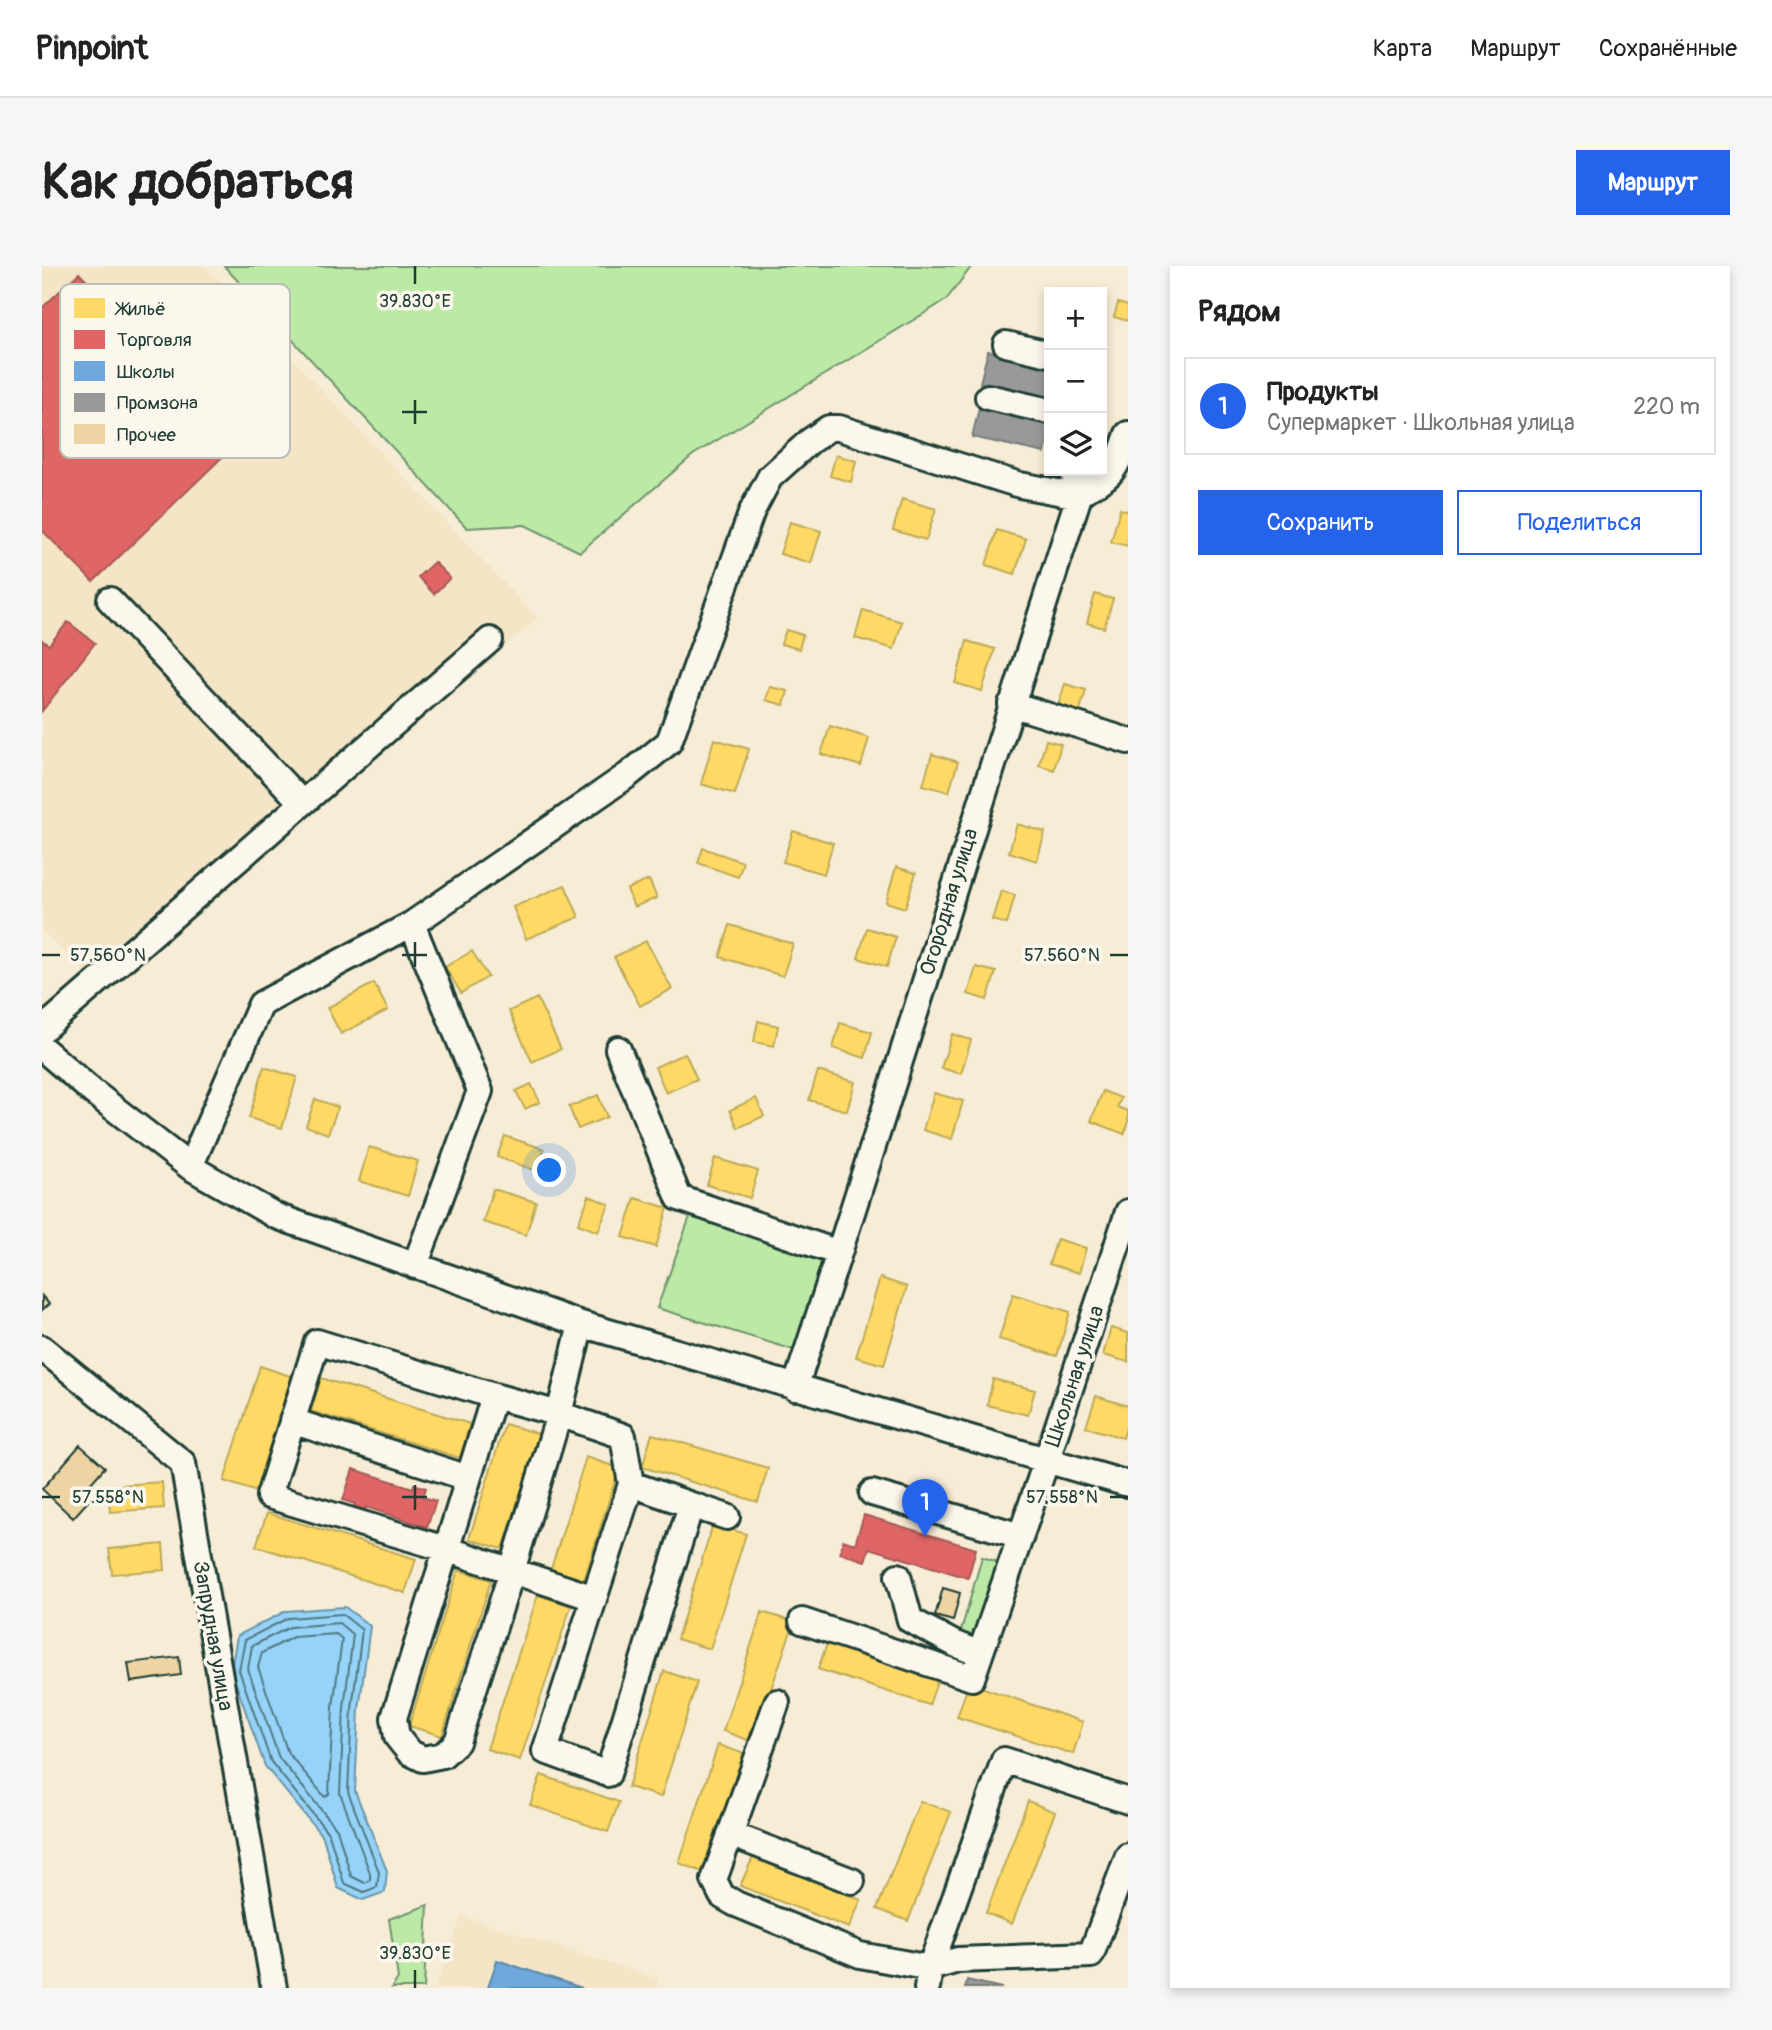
<!DOCTYPE html>
<html lang="ru">
<head>
<meta charset="utf-8">
<style>
	body { margin:0; font-family:Pangolin,sans-serif; background:#f6f6f6; color:#222 }
	.controls { position:absolute; right:21px; top:21px; display:grid; overflow:hidden; border-radius:0px; box-shadow:0 4px 10px #0003 }
	.controls button { width:63px; height:63px; display:grid; place-items:center; padding:0; border:0; border-bottom:2px solid #e0e0e0; background:#fff; color:#222; font:35px sans-serif }
	.you { position:absolute; left:508px; top:905px; width:24px; height:24px; margin:-18px; border:5px solid #fff; border-radius:50%; background:#1a73e8; box-shadow:0 0 0 10px #1a73e833 }
	.badge { display:grid; place-items:center; width:46px; height:46px; border-radius:50%; background:#2563eb; color:#fff; font-size:23px; font-weight:700 }
	.pin { position:absolute; translate:-50% -58px; filter:drop-shadow(0 2px 4px #0008) }
	.pin::after { content:''; position:absolute; top:37px; width:24px; height:21px; background:inherit; clip-path:polygon(0 0,100% 0,50% 100%) }
	.list { margin:0; padding:0; list-style:none }
	h2 { display:flex; justify-content:space-between; align-items:center; height:91px; margin:0; padding:0 28px; font-size:30px }
	h2 small { font-size:23px; font-weight:400; color:#767676 }
	.list li { display:grid; grid-template-columns:46px 1fr auto; gap:21px; align-items:center; box-sizing:border-box; height:98px; margin:0 14px 14px; padding:0 14px; border:2px solid #e0e0e0; border-radius:0px }
	.list b { display:block; font-size:26px; white-space:nowrap }
	.list p { margin:0; font-size:23px; white-space:nowrap; color:#767676 }
	.list em { font-size:23px; font-style:normal; color:#767676 }
	.actions { display:flex; gap:14px; padding:21px 28px }
	.actions a { flex:1; padding:16px 0; border:2px solid #2563eb; border-radius:0px; text-align:center; font-size:24px; color:#2563eb }
	.actions .main { background:#2563eb; color:#fff }
	.icon { flex:none; width:38px; height:38px; fill:none; stroke:currentColor; stroke-width:2; stroke-linecap:round; stroke-linejoin:round }
	.map { position:relative; flex:none; width:1086px; height:1722px; overflow:hidden; border-radius:0px }
	header { display:flex; align-items:center; gap:42px; box-sizing:border-box; height:98px; padding:0 35px; background:#fff; border-bottom:2px solid #e0e0e0 }
	header strong { font-size:33px }
	nav { display:flex; gap:38px; margin-inline-start:auto; font-size:24px }
	.intro { display:flex; align-items:center; justify-content:space-between; box-sizing:border-box; height:168px; padding:0 42px }
	h1 { margin:0; font-size:49px }
	.button { padding:18px 32px; border-radius:0px; background:#2563eb; color:#fff; font-size:24px; font-weight:700 }
	main { display:flex; gap:42px; padding:0 42px }
	aside { flex:1; background:#fff; border-radius:0px; box-shadow:0 4px 10px #0003 }
	.map>svg:first-child { display:block }
</style>
</head>
<body>
<header>
<strong>Pinpoint</strong>
<nav><a>Карта</a><a>Маршрут</a><a>Сохранённые</a></nav>
</header>
<div class="intro"><h1>Как добраться</h1><a class="button">Маршрут</a></div>
<main>
<div class="map">
<svg width="1086" height="1722" viewBox="0 0 1086 1722">
	<rect width="100%" height="100%" fill="#f7ecd6"/>
	<filter id="ink" filterUnits="userSpaceOnUse"><feTurbulence type="fractalNoise" baseFrequency=".0143" numOctaves="2"/><feDisplacementMap in="SourceGraphic" scale="14" xChannelSelector="R" yChannelSelector="G"/><feConvolveMatrix kernelMatrix="1 2 1 2 8 2 1 2 1" color-interpolation-filters="sRGB"/></filter>
	<g filter="url(#ink)">
		<!-- built -->
		<path fill="#f4e5c6" d="M0,0H163L495,352L67,727L0,665Z
			M420,1650L617,1713L614,1722H393Z"/>
		<!-- green -->
		<path fill="#bce9a6" stroke="#6e936d" stroke-width="2" d="M182,0H930L904,34L651,189L538,286L483,259L425,262Z
			M650,945L782,988L752,1084L615,1042Z
			M940,1291L962,1298L937,1367L929,1372H917Z
			M386,1639L382,1722H350L356,1712L347,1653Z"/>
		<!-- water -->
		<path fill="#97d2f8" stroke="#6796aa" stroke-width="2" d="M303,1341L328,1360L317,1443L313,1525L345,1605L343,1626L321,1634L296,1622L281,1571L223,1500L189,1404L195,1370L244,1345Z"/>
		<!-- homes -->
		<path fill="#ffd966" stroke="#bcaa57" stroke-width="2" d="M1076,37L1086,40V55L1072,51Z
			M794,189L814,195L809,216L788,210Z
			M860,233L894,243L884,274L851,264Z
			M1078,243L1086,245V280L1069,276Z
			M748,256L779,265L769,297L738,288Z
			M955,264L984,273L973,308L944,299Z
			M1053,328L1071,333L1062,362L1045,357Z
			M821,344L860,356L852,383L813,372Z
			M744,364L761,369L757,383L739,378Z
			M925,375L953,383L940,425L913,417Z
			M1023,418L1044,424L1037,447L1016,440Z
			M728,421L746,425L742,439L724,434Z
			M788,460L827,472L819,500L779,488Z
			M672,473L707,483L693,528L659,518Z
			M1004,474L1019,478L1012,504L997,499Z
			M890,488L916,496L907,526L881,519Z
			M975,558L1003,566L995,595L967,586Z
			M751,565L791,577L782,608L741,596Z
			M661,582L701,596L696,611L656,597Z
			M854,601L874,607L863,642L844,636Z
			M607,614L615,632L592,641L585,623Z
			M523,619L537,651L484,673L471,641Z
			M959,625L973,629L965,658L950,654Z
			M688,659L751,678L741,710L678,691Z
			M825,662L854,671L845,701L816,692Z
			M604,675L630,723L598,740L572,691Z
			M430,685L446,711L419,727L403,701Z
			M934,701L954,706L945,734L926,728Z
			M332,717L346,744L299,768L285,742Z
			M495,732L519,783L490,796L467,745Z
			M716,755L736,760L732,780L712,776Z
			M798,757L830,766L823,792L791,782Z
			M910,768L929,774L919,808L899,802Z
			M643,787L655,813L624,827L613,801Z
			M222,801L255,811L240,862L207,852Z
			M776,805L813,816L805,845L767,834Z
			M489,818L498,836L483,843L474,825Z
			M1061,825L1079,832L1075,841L1086,845V859L1082,868L1049,855Z
			M892,827L921,835L910,873L881,864Z
			M556,829L565,851L536,863L527,841Z
			M714,832L722,850L696,862L688,844Z
			M273,833L296,841L286,868L264,860Z
			M463,870L502,883L495,905L455,891Z
			M327,881L376,895L366,930L317,915Z
			M673,892L716,905L708,932L665,919Z
			M451,923L494,936L484,969L441,956Z
			M547,930L567,938L556,966L536,958Z
			M593,932L626,942L614,981L581,971Z
			M1015,973L1044,982L1037,1007L1007,998Z
			M838,1012L865,1021L842,1099L814,1091Z
			M971,1028L1028,1046L1015,1090L957,1073Z
			M1069,1062L1086,1067V1096L1061,1089Z
			M218,1100L251,1111L215,1226L182,1215Z
			M279,1112L428,1158L418,1192L269,1145Z
			M951,1113L993,1124L986,1149L945,1139Z
			M1054,1130L1086,1140V1156L1081,1172L1044,1161Z
			M463,1158L497,1168L461,1283L427,1273Z
			M610,1168L726,1202L716,1236L600,1201Z
			M544,1191L577,1202L541,1317L508,1306Z
			M120,1216L122,1242L68,1246L66,1220Z
			M225,1247L374,1293L363,1327L214,1280Z
			M671,1258L704,1268L668,1383L635,1373Z
			M121,1278L123,1304L70,1308L67,1283Z
			M416,1304L449,1314L400,1470L367,1460Z
			M496,1329L529,1340L478,1494L445,1483Z
			M720,1346L752,1356L711,1476L681,1465Z
			M788,1369L899,1405L887,1439L776,1403Z
			M622,1405L655,1416L619,1531L586,1521Z
			M927,1417L1041,1456L1031,1488L915,1451Z
			M676,1479L709,1490L666,1608L637,1597Z
			M499,1509L577,1536L566,1566L488,1539Z
			M878,1535L909,1546L866,1655L835,1643Z
			M986,1535L1013,1546L970,1658L944,1647Z
			M711,1591L819,1634L807,1662L698,1620Z"/>
		<!-- shops -->
		<path fill="#e06666" stroke="#a65a57" stroke-width="2" d="M37,7L199,173L51,316L0,264V42Z
			M392,296L408,312L392,328L376,311Z
			M26,356L53,377L0,445V374L7,379Z
			M311,1203L371,1222L372,1218L384,1222L381,1231L394,1235L385,1261L324,1241L322,1247L311,1244L313,1238L301,1234Z
			M822,1249L934,1283L926,1312L827,1282L823,1295L798,1287L801,1274L813,1278Z"/>
		<!-- schools -->
		<path fill="#6fa8dc" stroke="#5788aa" stroke-width="2" d="M455,1694L540,1722H446Z"/>
		<!-- industry -->
		<path fill="#999" stroke="#747d7b" stroke-width="2" d="M946,85L1007,98V133L938,117Z
			M938,138L1007,153V170L1003,187L930,171Z
			M925,1714L960,1722H923Z"/>
		<g fill="none" stroke-linecap="round" stroke-linejoin="round">
			<!-- shore -->
			<path stroke="#4f7982" stroke-width="2" d="M300,1348L320,1364L310,1443L306,1526L337,1606L335,1621L322,1626L302,1617L287,1568L229,1496L197,1404L203,1374L246,1352Z
				M297,1357L311,1369L302,1442L298,1527L328,1607V1614L323,1617L309,1610L295,1563L237,1492L206,1403L210,1380L248,1361Z
				M294,1368L300,1373L291,1441L287,1528L283,1531L246,1487L216,1401L220,1387L251,1371Z"/>
		</g>
		<!-- building -->
		<path fill="#edd4a2" stroke="#1f3d34" stroke-width="2" d="M0,1030L7,1038L0,1044Z
			M38,1179L63,1201L41,1226L48,1233L31,1252L0,1223Z
			M901,1322L918,1327L911,1355L893,1350Z
			M137,1391L139,1409L89,1416L86,1397Z"/>
		<g fill="none" stroke-linecap="round" stroke-linejoin="round">
			<!-- minor casing -->
			<g stroke="#1f3d34" stroke-width="30">
				<path id="minor" d="M964,78L1007,88
					M946,131L1007,145
					M68,334L260,537
					M969,438L1086,475
					M370,658L438,825L373,1000
					M0,764L448,374
					M0,782L51,826L148,901L234,950L539,1058L1086,1218
					M576,783L637,932L797,987
					M148,901L219,738L370,658L586,509L627,476L710,245L728,211L768,175L787,162H797L978,219L1037,230L1031,205
					M539,1058L517,1148L581,1170L589,1218L649,1239L566,1508L503,1485L589,1218
					M0,1082L141,1197L232,1722
					M753,1122C851,826 940,527 1037,230C1045,221 1056,218 1065,210C1077,200 1081,181 1086,168
					M452,1130L517,1148L470,1305L415,1476L401,1489L381,1493L367,1486L355,1471L352,1452Z
					M452,1130L275,1076L227,1230L404,1283L552,1332
					M250,1155L426,1212
					M830,1227L979,1270
					M649,1239L685,1251
					M856,1310L868,1354L913,1378L938,1388
					M760,1355L930,1412L1005,1193L1086,946
					M735,1436L672,1614L680,1630L694,1638L818,1689L888,1702L916,1694L1049,1689L1086,1590
					M688,1568L810,1615
					M885,1722L888,1702L962,1494L1086,1535"/>
			</g>
			<!-- minor -->
			<use href="#minor" stroke="#fbf7ec" stroke-width="24"/>
		</g>
	</g>
	<!-- ticks -->
	<path fill="none" stroke="#1f3d34" stroke-width="2.5" d="M373,0V18M373,134V158M360,146H385M373,676V701M0,689H18M360,689H385M1068,689H1086M373,1219V1244M0,1231H18M360,1231H385M1068,1231H1086M373,1704V1722"/>
	<g text-anchor="middle" dominant-baseline="central" stroke-width="7" stroke-linejoin="round" paint-order="stroke">
		<!-- street labels -->
		<g font-size="21" fill="#1f3d34" stroke="#fbf7ec">
			<text transform="translate(907 636) rotate(-73)">Огородная улица</text>
			<text transform="translate(1033 1110) rotate(-72)">Школьная улица</text>
			<text transform="translate(171 1370) rotate(80)">Запрудная улица</text>
		</g>
	</g>
	<!-- legend -->
	<rect x="18" y="18" width="230" height="174" rx="10" fill="#fbf7ec" stroke="#b9bfb5" stroke-width="2"/>
	<rect x="32" y="32" width="31" height="20" fill="#ffd966"/>
	<rect x="32" y="64" width="31" height="19" fill="#e06666"/>
	<rect x="32" y="95" width="31" height="20" fill="#6fa8dc"/>
	<rect x="32" y="127" width="31" height="19" fill="#999"/>
	<rect x="32" y="158" width="31" height="20" fill="#edd4a2"/>
	<g font-size="19" fill="#1f3d34">
		<text x="75" y="49">Жильё</text>
		<text x="75" y="80">Торговля</text>
		<text x="75" y="112">Школы</text>
		<text x="75" y="143">Промзона</text>
		<text x="75" y="175">Прочее</text>
	</g>
	<g font-size="18" text-anchor="middle" fill="#1f3d34" stroke="#fbf7ec" stroke-width="7" stroke-linejoin="round" paint-order="stroke">
		<text x="373" y="41">39.830°E</text>
		<text x="66" y="695">57.560°N</text>
		<text x="1020" y="695">57.560°N</text>
		<text x="66" y="1237">57.558°N</text>
		<text x="1020" y="1237">57.558°N</text>
		<text x="373" y="1693">39.830°E</text>
	</g>
</svg>
<div class="controls">
<button>+</button>
<button>−</button>
<button><svg class="icon" aria-label="layers" viewBox="0 0 24 24"><path d="M12 4l9 5-9 5-9-5zM3 14l9 5 9-5"/></svg></button>
</div>
<div class="you"></div>
<div class="pin badge" style="left:883px;top:1271px">1</div>
</div>
<aside>
<h2>Рядом<small></small></h2>
<ul class="list">
<li><span class="badge">1</span><div><b>Продукты</b><p>Супермаркет · Школьная улица</p></div><em>220 m</em></li>
</ul>
<div class="actions"><a class="main">Сохранить</a><a>Поделиться</a></div>
</aside>
</main>
</body>
</html>
